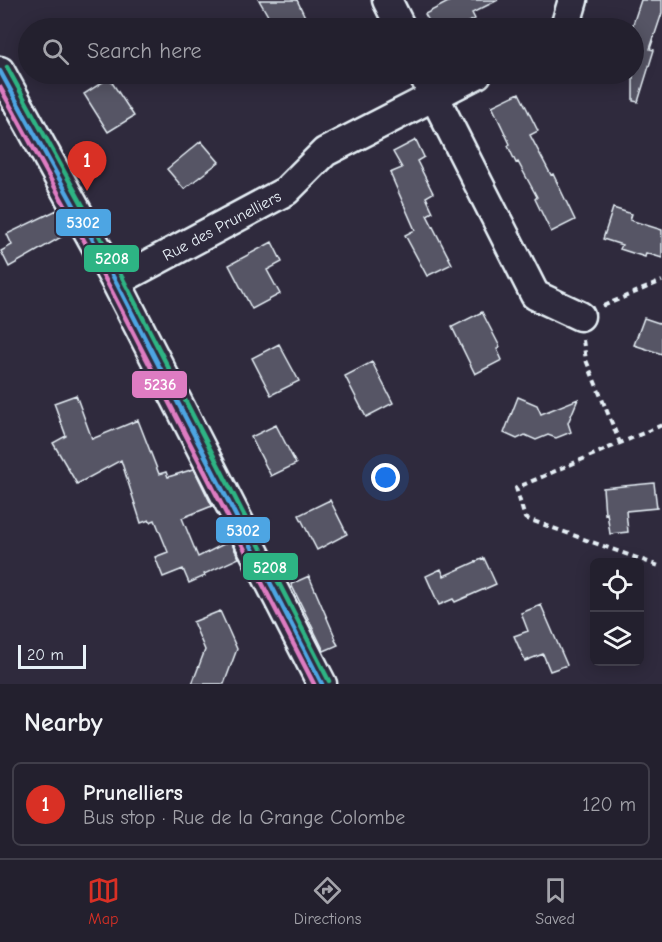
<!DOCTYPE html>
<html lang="en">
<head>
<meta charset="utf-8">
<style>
	body { margin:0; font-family:"Comic Neue",sans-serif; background:#2b2836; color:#f1f3f6 }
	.controls { position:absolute; right:18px; bottom:18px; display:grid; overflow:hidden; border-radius:9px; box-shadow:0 3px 15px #0003 }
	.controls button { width:54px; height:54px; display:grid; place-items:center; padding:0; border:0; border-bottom:2px solid #403e4a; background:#23202e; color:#f1f3f6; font:30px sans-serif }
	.scale { position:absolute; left:18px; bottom:15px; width:68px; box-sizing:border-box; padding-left:6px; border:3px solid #e8f1f8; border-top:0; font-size:16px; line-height:21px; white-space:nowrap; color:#e8f1f8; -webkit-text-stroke:4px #2f2a3d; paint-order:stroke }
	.you { position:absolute; left:386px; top:478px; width:21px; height:21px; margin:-15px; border:4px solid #fff; border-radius:50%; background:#1a73e8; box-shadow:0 0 0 9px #1a73e833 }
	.badge { display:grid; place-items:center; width:39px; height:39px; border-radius:50%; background:#d93025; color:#fff; font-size:20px; font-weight:700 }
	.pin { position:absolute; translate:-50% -50px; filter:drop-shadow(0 2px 3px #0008) }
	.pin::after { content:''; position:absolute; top:32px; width:21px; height:18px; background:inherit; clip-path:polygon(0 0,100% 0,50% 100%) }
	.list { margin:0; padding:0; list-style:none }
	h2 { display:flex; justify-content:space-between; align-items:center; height:78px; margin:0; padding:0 24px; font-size:26px }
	h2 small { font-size:20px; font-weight:400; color:#a3a3aa }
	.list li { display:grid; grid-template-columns:39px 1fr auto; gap:18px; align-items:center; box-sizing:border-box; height:84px; margin:0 12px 12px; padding:0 12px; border:2px solid #403e4a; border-radius:9px }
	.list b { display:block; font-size:22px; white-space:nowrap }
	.list p { margin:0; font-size:20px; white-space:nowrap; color:#a3a3aa }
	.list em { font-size:20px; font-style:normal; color:#a3a3aa }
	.icon { flex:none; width:33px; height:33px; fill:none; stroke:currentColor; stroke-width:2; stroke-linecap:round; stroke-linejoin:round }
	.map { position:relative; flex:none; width:662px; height:684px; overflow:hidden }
	.search { position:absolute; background:#23202e; box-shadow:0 3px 15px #0003; left:18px; right:18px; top:18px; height:66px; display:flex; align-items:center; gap:15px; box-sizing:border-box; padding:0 21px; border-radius:33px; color:#a3a3aa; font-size:22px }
	.sheet { height:174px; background:#23202e }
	nav { display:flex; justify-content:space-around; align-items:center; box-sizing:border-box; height:84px; border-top:2px solid #403e4a; background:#23202e; font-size:16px; color:#a3a3aa }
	nav a { display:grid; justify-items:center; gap:3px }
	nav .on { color:#d93025 }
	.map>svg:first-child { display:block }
</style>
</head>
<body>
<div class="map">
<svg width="662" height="684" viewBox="0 0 662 684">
	<rect width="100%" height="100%" fill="#2f2a3d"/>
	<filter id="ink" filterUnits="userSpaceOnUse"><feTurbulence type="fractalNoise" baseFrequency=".0167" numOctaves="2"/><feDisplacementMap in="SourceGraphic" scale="12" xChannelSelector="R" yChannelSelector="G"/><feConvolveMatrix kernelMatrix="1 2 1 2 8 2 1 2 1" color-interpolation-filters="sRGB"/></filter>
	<g filter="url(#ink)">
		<!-- building -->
		<path fill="#575565" stroke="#e8f1f8" stroke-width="1.5" d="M259,0H297L306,19L286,28H275Z
			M452,0H498L472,13L475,19L456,28H433L425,14Z
			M641,0H662V13L650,49L654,50L638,102L633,101V24Z
			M109,78L134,116L108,132L84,94Z
			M519,93L538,131L530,135L551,175L553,174L575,220L551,232L535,199L537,197L518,162L516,163L508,146L510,144L492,106Z
			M416,140L424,157L417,161L433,193L426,197L433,212L427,215L452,264L427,276L405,235L415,230L390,173L402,168L393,152Z
			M201,141L219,162L184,189L167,169Z
			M613,208L632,214L630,220L662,230V258L646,253L645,257L620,249L622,245L603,239Z
			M57,210L70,232L9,267L1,251L12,245L7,234Z
			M272,242L282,262L267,270L280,294L252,309L229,265Z
			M482,312L500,347L497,349L502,360L475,374L452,327Z
			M644,318L662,324V354L634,345Z
			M279,344L299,381L271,395L252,358Z
			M372,362L393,403L366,417L345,376Z
			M76,395L92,439L138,420L159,474L166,472L168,477L194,469L212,506L182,518L198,557L230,541L239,558L204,574L205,576L189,583L183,569L163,577L155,557L168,552L155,520L150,522L149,520L141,523L121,460L77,484L53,443L66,436L54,403Z
			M518,397L537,405L541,414L578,399L568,423L571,432L556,438L548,435L536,440L525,435L517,439L504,433Z
			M276,425L296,464L271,476L251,437Z
			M654,483L657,508L626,511L628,532L610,534L607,513L605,514L603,488Z
			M330,500L347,534L317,550L299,515Z
			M484,558L496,584L455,602L453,599L439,605L426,576L441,569L444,576Z
			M309,576L336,639L335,640L338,645L324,651L291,584Z
			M541,605L567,665L550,671L543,654L525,661L514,636L528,631L521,613Z
			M220,611L237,649L224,684H192L205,650L193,622Z"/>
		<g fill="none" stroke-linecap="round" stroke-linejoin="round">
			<!-- minor casing -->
			<g stroke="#e8f1f8" stroke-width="33">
				<path id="minor" d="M387,0L401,28
					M563,28L565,27L573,0
					M0,71L116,282L322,684
					M423,74L535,295L580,316
					M116,282L286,191L325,152L477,74"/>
			</g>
			<!-- path -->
			<path stroke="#e8f1f8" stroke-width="4" stroke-dasharray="6 4.5" stroke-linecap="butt" d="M603,306L662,281
				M583,340L586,360L620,443
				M662,425L516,488L525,518L662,567"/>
			<!-- minor -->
			<use href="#minor" stroke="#2f2a3d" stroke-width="28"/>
			<!-- bus-1 casing -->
			<g stroke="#2f2a3d" stroke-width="9">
				<path id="bus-1" d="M0,71L116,282L322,684"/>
			</g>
			<!-- bus-2 casing -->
			<g stroke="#2f2a3d" stroke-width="9">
				<path id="bus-2" d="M0,87L109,286L314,684"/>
			</g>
			<!-- bus-3 casing -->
			<g stroke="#2f2a3d" stroke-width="9">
				<path id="bus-3" d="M7,67L123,279L329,681"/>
			</g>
			<!-- bus-1 -->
			<use href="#bus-1" stroke="#4da5e3" stroke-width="4.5"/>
			<!-- bus-2 -->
			<use href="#bus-2" stroke="#de7cc2" stroke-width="4.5"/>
			<!-- bus-3 -->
			<use href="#bus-3" stroke="#2db484" stroke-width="4.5"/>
		</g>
	</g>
	<g text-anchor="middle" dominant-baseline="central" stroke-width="4.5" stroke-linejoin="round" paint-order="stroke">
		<!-- street labels -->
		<g font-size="16" fill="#e8f1f8" stroke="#2f2a3d">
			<text transform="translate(222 226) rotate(-28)">Rue des Prunelliers</text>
		</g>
	</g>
	<g stroke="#2f2a3d" stroke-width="2">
		<rect x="55" y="208" width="57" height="29" rx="6" fill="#4da5e3"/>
		<rect x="83" y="244" width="57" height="29" rx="6" fill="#2db484"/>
		<rect x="131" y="370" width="57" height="29" rx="6" fill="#de7cc2"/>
		<rect x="215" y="516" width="56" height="28" rx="6" fill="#4da5e3"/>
		<rect x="242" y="552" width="57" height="29" rx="6" fill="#2db484"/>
	</g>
	<g font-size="16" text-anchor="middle" font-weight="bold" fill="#fff">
		<text x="83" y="228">5302</text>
		<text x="112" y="264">5208</text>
		<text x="160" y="390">5236</text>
		<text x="243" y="536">5302</text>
		<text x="270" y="573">5208</text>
	</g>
</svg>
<div class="controls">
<button><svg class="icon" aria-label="locate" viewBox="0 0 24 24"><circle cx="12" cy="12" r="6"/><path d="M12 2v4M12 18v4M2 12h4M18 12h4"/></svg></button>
<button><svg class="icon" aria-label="layers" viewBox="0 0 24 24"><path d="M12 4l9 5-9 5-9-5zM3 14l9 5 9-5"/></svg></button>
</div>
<div class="scale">20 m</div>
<div class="you"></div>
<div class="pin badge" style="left:87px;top:191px">1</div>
<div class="search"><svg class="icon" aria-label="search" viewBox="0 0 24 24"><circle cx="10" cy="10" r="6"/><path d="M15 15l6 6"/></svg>Search here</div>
</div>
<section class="sheet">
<h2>Nearby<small></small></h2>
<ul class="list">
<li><span class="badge">1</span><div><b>Prunelliers</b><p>Bus stop · Rue de la Grange Colombe</p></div><em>120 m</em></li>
</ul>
</section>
<nav>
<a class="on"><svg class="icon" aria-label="map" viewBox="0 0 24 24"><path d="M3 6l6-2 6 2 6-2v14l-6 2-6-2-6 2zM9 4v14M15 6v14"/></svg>Map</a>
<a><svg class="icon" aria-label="directions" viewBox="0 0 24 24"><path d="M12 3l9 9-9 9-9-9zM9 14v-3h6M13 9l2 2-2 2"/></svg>Directions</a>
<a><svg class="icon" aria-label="saved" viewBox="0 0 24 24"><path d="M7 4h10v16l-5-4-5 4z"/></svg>Saved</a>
</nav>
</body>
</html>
